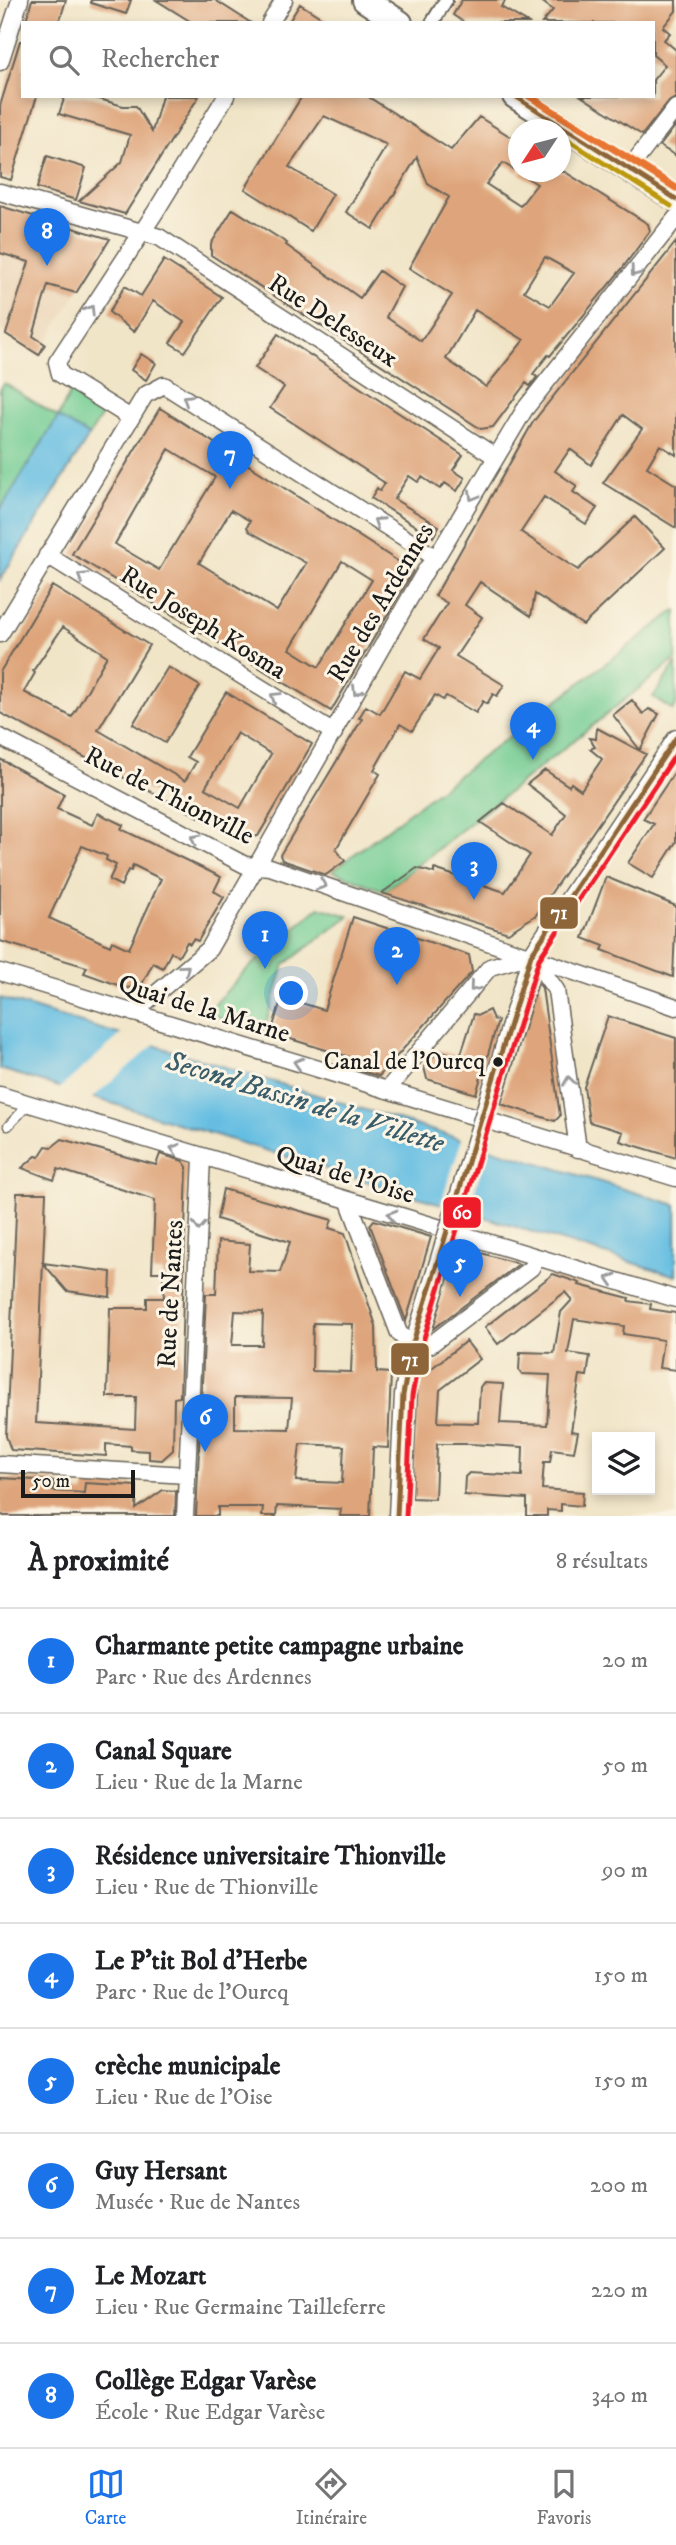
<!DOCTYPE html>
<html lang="fr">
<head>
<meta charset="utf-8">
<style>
	body { margin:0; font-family:"IM FELL DW Pica",serif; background:#f6f6f6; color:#202124 }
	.controls { position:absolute; right:21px; bottom:21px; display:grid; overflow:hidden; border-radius:0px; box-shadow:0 4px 10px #0003 }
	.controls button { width:63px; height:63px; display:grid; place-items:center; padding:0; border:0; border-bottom:2px solid #e0e0e0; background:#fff; color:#202124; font:35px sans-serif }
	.compass { position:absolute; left:508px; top:119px; width:63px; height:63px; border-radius:50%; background:#fff; box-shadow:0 4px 10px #0003; rotate:234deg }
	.scale { position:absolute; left:21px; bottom:18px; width:114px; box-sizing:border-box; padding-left:7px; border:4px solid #1c1c1c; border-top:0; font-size:19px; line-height:24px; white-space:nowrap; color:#1c1c1c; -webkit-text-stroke:5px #fcf5e5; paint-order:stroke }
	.you { position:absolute; left:292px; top:994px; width:24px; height:24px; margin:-18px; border:5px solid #fff; border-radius:50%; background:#1a73e8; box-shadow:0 0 0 10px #1a73e833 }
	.badge { display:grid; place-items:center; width:46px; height:46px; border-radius:50%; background:#1a73e8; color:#fff; font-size:23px; font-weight:700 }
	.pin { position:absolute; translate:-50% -58px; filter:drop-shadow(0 2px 4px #0008) }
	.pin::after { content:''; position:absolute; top:37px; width:24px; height:21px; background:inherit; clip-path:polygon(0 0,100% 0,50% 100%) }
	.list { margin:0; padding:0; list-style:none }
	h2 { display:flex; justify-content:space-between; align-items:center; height:91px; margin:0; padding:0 28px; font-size:30px }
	h2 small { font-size:23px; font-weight:400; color:#757577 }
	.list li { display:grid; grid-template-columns:46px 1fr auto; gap:21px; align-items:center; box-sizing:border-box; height:105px; padding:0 28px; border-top:2px solid #e0e0e0 }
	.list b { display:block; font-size:26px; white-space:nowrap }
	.list p { margin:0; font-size:23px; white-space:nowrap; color:#757577 }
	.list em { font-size:23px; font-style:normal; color:#757577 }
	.icon { flex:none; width:38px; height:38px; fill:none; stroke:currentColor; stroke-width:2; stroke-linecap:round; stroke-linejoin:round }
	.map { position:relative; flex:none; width:676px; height:1516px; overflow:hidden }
	.search { position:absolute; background:#fff; box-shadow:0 4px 10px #0003; left:21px; right:21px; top:21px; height:77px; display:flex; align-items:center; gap:18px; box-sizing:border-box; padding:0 24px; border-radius:0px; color:#757577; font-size:26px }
	.sheet { height:931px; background:#fff }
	nav { display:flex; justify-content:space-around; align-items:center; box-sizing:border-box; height:98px; border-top:2px solid #e0e0e0; background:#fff; font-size:19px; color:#757577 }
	nav a { display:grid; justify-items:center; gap:4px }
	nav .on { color:#1a73e8 }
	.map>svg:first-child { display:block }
</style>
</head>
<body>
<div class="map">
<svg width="676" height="1516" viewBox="0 0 676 1516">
	<rect width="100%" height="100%" fill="#fcf5e5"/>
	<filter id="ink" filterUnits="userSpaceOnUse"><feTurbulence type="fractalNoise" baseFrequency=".0143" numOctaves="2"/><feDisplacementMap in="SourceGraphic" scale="14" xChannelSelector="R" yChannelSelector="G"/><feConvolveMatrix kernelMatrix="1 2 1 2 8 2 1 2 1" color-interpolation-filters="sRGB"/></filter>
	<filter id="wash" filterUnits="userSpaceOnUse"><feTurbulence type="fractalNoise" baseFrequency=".00686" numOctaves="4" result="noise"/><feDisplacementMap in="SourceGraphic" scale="28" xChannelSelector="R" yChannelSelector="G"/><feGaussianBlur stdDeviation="1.57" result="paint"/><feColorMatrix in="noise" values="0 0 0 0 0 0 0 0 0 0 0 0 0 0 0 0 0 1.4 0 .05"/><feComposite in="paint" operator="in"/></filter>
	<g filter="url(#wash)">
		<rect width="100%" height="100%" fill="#f1e5c8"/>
		<!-- built -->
		<path fill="#ecd7ba" d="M0,206L110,239L39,355L0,330Z"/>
		<!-- green -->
		<path fill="#74cd94" stroke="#487458" stroke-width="2" d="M4,383L58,417L72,389L105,410L89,436L58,418L0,510V390Z
			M676,610V659L385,891L332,871Z
			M676,663V705L673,710L653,697Z
			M319,907L349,916L284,965L264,1031L206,1014L243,973Z"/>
		<!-- water -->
		<path fill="#65bee2" stroke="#406d7f" stroke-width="2" d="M58,417L89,436L0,580V510Z
			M0,998L676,1205V1276L0,1069Z"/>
		<!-- pier -->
		<path fill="#f1e5c8" d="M124,1032L157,1042L90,1100L58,1090Z
			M463,1136L489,1144L467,1215L440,1207Z"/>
		<g id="blocks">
			<!-- building -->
			<path fill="#dea57b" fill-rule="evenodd" d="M32,0H66L59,23H25Z
				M91,0H131L126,14L91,3Z
				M156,0H215L251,23H193Z
				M462,0H506L501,7L528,23H465L453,15Z
				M540,0H676V11L663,27L670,33L664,40L676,50V98L668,102L642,135L581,96H653V80L665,65L653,55V23H542L553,10Z
				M300,4L330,23H288Z
				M20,41H23V96H37L11,180L0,177V106Z
				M65,96H89L123,106H136L152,132L162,96H199L125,214L79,201L122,162L130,135L59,114Z
				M302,96H367L451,150L479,117L519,142V172H565L648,224L650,231L621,270L550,356L548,355L533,374L537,377L530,386L526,383L493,427L481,429L211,255V244L233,209L287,243L286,245L360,298L379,271L402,287L386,317L421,341L452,295L409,268L449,197L428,184L417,157L373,229L346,212L387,145L324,116L289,167L333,194L311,231L245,189ZM503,163L537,184L520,206L486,184ZM545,257L574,273L550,306L524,291ZM475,310L524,340L486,387L446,359Z
				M676,125V156L660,146Z
				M47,156L86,168L76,200L37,188Z
				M0,206L110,239L76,293L48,285L33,336L45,344L39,355L6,334L29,262L0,253Z
				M676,242V455L660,445L647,467L676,485V528L603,483L642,429L623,415L591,465L570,449L555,471L577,486L573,492L597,508L586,524L544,497L521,532L578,570L635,517L665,548L583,625L535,594L531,616L480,582L465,605L482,617L456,656L504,685L497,696L493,694L487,704L483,701L476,713L446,696L443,700L435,695L412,731L400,724L374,770L380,774L336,849L345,861L326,875L282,860L280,855L362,719L359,718L366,706L380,714L405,671L420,679L439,648L424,639L447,603L435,596L533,422Z
				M164,260L222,297L185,352L170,343L184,322L153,301L134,332L109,312L125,286L141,296Z
				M278,334L463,455L453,470L465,478L457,491L445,483L440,489L422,477L418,482L409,476L394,499L439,526L433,537L371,498L377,488L380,491L385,483L270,408L284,387L255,368Z
				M141,354L156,363L146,380L131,370Z
				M160,408L413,571L331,711L72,554ZM169,449L215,477L159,570L115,544ZM231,510L250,521L247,527L249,531L306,563L277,611L199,563ZM342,561L372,580L319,667L290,649Z
				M52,586L149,645L98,730L185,781L196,762L187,757L226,692L312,744L258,836L241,839L0,713V672ZM63,627L107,656L72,717L24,692L35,673L33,671ZM237,733L271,754L240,808L205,788Z
				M168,667L200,686L165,743L133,724Z
				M632,700L643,714L649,709L659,714L640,750L613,715Z
				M597,728L646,754L536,915L508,933L382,893L417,868L434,873V869L505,892L530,855L480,822L504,803L552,835L566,814L527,784L545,770L569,786L571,783L581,790L602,759L590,749L595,747L589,738L596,739Z
				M0,759L64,794L57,809L92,825L98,813L123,825L121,829L221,877L214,891L224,897L198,941L193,939L190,944L187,942L179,956L171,952L163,968L153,963L141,986L126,988L84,973L87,967L0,941ZM82,846L107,856L106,860L116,865L109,880L121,886L128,870L131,871L133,865L161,879L129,949L112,941L110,946L49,918Z
				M676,770V842L653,878L628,863L654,824L643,819Z
				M606,877L676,906L673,977L602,950L604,946L583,938Z
				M353,917L469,955L472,972L379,1076L350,1068L352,1058L271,1033L282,997L324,1010Z
				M538,983L542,988L560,1116L555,1121L501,1104Z
				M489,1010L493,1019L498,1021L476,1094L427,1079L424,1067L439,1050L460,1057L474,1014L479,1015Z
				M608,1016L676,1038V1158L620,1141L623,1132L589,1122L584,1087Z
				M62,1139L156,1165L160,1154L183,1161L187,1167L180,1397L174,1398L173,1450L162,1460L149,1459V1451L131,1450V1446L106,1444V1456L11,1450L6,1436L17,1193H46L36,1423L135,1429L136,1397H107L110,1308H147V1298H164L163,1272H152L155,1200L58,1169L54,1180L22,1168L36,1156L39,1157L46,1146L52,1147Z
				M223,1189L332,1220L329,1228L345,1233L376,1326L377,1372L391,1373L388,1448L373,1447L370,1516H340L341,1509L277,1506L276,1516H262L263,1507H218V1516H196L206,1294H216L218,1241L250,1244L248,1271L280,1272L290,1242L217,1219ZM235,1311L263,1312L262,1345H232ZM313,1323L353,1324L351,1372L312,1371ZM235,1397L292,1398L289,1429L235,1428ZM300,1444L344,1446L342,1483L296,1481Z
				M374,1220L431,1237L406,1321L370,1225Z
				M457,1246L519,1264L433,1329L450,1271Z
				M43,1263L111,1272L110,1297L67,1291Z
				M553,1274L580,1283L579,1285L629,1298L628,1301L651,1304L650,1309L676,1313V1370L659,1368L663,1340L623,1334L624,1326L574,1319L568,1353L590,1356L587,1376L580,1375L571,1431L578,1432L574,1452L552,1449L550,1462H544L542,1489L583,1492L582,1506L561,1504V1511L547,1510V1516H527V1499L464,1495L465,1477L469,1473L522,1476L523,1447L470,1444H437L435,1499L412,1498L418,1379L466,1341L480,1359L440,1390L438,1422L478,1423L480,1387L483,1383L503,1384L500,1423L547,1425L550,1375L522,1374L519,1370L520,1352L554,1353L561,1312L572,1300L565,1292L498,1344L485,1327Z
				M0,1478L54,1481L53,1491L84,1493L85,1483L137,1486L136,1509L163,1490L176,1491L175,1516H4L0,1514Z"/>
		</g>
	</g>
	<g filter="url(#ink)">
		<use href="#blocks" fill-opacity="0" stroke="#676258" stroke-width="2"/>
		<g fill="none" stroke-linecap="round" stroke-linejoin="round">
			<!-- service casing -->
			<g stroke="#676258" stroke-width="11">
				<path id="service" d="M8,1126L29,1104"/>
			</g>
			<!-- pedestrian casing -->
			<g stroke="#676258" stroke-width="16">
				<path id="pedestrian" d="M432,23L446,0"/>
			</g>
			<!-- minor casing -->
			<g stroke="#676258" stroke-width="19">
				<path id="minor" d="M270,23L284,0
					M0,62L20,0
					M629,169L676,108
					M0,192L159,237L496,457
					M131,418L60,374L57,362L156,211L226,96
					M47,555L334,733
					M0,634L145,395L164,385L436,558
					M0,737L245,865L270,867L676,1007
					M531,955L556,990L578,1149
					M0,972L676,1178
					M133,1013L209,949L427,568L436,558L525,409L676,218
					M387,1090L490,967L531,955
					M0,1095L676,1299
					M488,1099L531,955L676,738
					M349,1202L399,1333L412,1346L430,1345L531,1268L536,1259
					M0,1464L187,1475
					M185,1516L202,1158
					M397,1516L403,1395L408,1361L444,1242"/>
			</g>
			<!-- primary casing -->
			<g stroke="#676258" stroke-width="28">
				<path id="primary" d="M365,0L400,23
					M515,96L676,199"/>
			</g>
			<!-- service -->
			<use href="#service" stroke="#fff" stroke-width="8"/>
			<!-- pedestrian -->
			<use href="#pedestrian" stroke="#fff" stroke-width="12"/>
			<!-- minor -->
			<use href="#minor" stroke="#fff" stroke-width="16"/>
			<!-- primary -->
			<use href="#primary" stroke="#fff" stroke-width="24"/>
			<!-- minor-bridge casing -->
			<g stroke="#676258" stroke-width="19" stroke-linecap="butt">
				<path id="minor-bridge" d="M444,1242L488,1099"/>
			</g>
			<!-- minor-bridge -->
			<use href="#minor-bridge" stroke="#fff" stroke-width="16"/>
			<!-- bus-1 casing -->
			<g stroke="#fcf5e5" stroke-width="10">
				<path id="bus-1" d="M515,96L676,199
					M397,1516L403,1395L412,1346L531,955L676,738"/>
			</g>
			<!-- bus-2 casing -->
			<g stroke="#fcf5e5" stroke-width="10">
				<path id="bus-2" d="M406,1516L412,1396L421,1348L539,959L676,754"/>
			</g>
			<!-- bus-3 casing -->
			<g stroke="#fcf5e5" stroke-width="10">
				<path id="bus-3" d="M560,135L671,206"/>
			</g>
			<!-- bus-4 casing -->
			<g stroke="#fcf5e5" stroke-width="10">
				<path id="bus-4" d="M532,96L676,189"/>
			</g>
			<!-- bus-1 -->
			<use href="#bus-1" stroke="#8d6538" stroke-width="5"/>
			<!-- bus-2 -->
			<use href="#bus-2" stroke="#ee1b29" stroke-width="5"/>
			<!-- bus-3 -->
			<use href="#bus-3" stroke="#bb980a" stroke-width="5"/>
			<!-- bus-4 -->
			<use href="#bus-4" stroke="#ca8495" stroke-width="5"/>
			<!-- metro-1 casing -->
			<g stroke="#fcf5e5" stroke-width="12">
				<path id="metro-1" d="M529,96L676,188"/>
			</g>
			<!-- metro-1 -->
			<use href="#metro-1" stroke="#e87530" stroke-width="7"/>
		</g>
		<!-- one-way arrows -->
		<defs><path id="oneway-chevron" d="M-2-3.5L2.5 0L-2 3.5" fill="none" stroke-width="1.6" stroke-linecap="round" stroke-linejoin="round" transform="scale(1.75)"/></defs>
		<g stroke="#999">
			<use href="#oneway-chevron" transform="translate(635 272) rotate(127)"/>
			<use href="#oneway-chevron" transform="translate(90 310) rotate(-58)"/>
			<use href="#oneway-chevron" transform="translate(187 399) rotate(-147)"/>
			<use href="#oneway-chevron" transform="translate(473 496) rotate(120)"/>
			<use href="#oneway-chevron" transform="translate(378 522) rotate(-147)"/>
			<use href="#oneway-chevron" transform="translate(82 577) rotate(-148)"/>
			<use href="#oneway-chevron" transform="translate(357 691) rotate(120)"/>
			<use href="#oneway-chevron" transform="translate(275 697) rotate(-148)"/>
			<use href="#oneway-chevron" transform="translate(195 839) rotate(-152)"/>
			<use href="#oneway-chevron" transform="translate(322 885) rotate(20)"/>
			<use href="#oneway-chevron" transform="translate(185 969) rotate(-40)"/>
			<use href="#oneway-chevron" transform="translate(474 987) rotate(130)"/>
			<use href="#oneway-chevron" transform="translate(298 1063) rotate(-163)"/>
			<use href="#oneway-chevron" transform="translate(569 1081) rotate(-98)"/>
			<use href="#oneway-chevron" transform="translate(175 1149) rotate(-163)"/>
			<use href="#oneway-chevron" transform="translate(392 1215) rotate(-163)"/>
			<use href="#oneway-chevron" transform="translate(199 1226) rotate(93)"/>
			<use href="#oneway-chevron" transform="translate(611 1279) rotate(-163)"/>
		</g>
	</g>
	<!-- markers -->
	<circle fill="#1c1c1c" stroke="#fcf5e5" stroke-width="2.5" cx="498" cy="1062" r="6"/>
	<g text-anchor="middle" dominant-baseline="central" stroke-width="6" stroke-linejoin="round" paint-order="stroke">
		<!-- bus labels -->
		<g font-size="24" fill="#1c1c1c" stroke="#fcf5e5" text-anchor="end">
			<text x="485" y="1062">Canal de l'Ourcq</text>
		</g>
		<!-- street labels -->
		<g font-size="26" fill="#1c1c1c" stroke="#fcf5e5">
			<text transform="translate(333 321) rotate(33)">Rue Delesseux</text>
			<text transform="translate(381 603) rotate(-59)">Rue des Ardennes</text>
			<text transform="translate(203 623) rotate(32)">Rue Joseph Kosma</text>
			<text transform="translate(169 796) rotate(27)">Rue de Thionville</text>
			<text transform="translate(204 1009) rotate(17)">Quai de la Marne</text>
			<text transform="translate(345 1175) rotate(17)">Quai de l'Oise</text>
			<text transform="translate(171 1294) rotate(-87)">Rue de Nantes</text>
		</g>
		<!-- water labels -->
		<g font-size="28" font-style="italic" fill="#395d6b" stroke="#fcf5e5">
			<text transform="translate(305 1102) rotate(17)">Second Bassin de la Villette</text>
		</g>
	</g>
	<g stroke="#fcf5e5" stroke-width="2.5">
		<rect x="539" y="896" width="40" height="34" rx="7" fill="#8d6538"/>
		<rect x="442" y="1196" width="40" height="33" rx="7" fill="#ee1b29"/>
		<rect x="390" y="1342" width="40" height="34" rx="7" fill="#8d6538"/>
	</g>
	<g font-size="19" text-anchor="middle" font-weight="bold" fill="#fff">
		<text x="559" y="919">71</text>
		<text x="462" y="1219">60</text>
		<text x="410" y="1366">71</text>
	</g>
</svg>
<div class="controls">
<button><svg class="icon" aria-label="layers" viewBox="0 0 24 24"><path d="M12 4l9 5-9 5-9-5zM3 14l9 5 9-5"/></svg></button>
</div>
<svg class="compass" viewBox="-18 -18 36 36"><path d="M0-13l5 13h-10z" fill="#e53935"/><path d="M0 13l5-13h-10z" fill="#757577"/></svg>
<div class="scale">50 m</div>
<div class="you"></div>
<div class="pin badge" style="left:265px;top:969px">1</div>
<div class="pin badge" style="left:397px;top:985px">2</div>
<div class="pin badge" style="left:474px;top:900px">3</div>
<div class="pin badge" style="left:533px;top:760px">4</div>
<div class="pin badge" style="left:460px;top:1297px">5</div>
<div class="pin badge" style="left:205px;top:1452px">6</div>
<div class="pin badge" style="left:230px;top:489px">7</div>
<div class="pin badge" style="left:47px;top:266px">8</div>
<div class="search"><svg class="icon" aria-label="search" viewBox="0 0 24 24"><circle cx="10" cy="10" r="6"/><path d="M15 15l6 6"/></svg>Rechercher</div>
</div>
<section class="sheet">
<h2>À proximité<small>8 résultats</small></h2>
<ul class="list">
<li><span class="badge">1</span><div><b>Charmante petite campagne urbaine</b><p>Parc · Rue des Ardennes</p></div><em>20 m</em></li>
<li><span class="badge">2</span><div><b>Canal Square</b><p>Lieu · Rue de la Marne</p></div><em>50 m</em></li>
<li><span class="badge">3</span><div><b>Résidence universitaire Thionville</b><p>Lieu · Rue de Thionville</p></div><em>90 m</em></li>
<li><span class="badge">4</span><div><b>Le P'tit Bol d'Herbe</b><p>Parc · Rue de l'Ourcq</p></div><em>150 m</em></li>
<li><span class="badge">5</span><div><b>crèche municipale</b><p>Lieu · Rue de l'Oise</p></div><em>150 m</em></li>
<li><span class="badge">6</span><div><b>Guy Hersant</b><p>Musée · Rue de Nantes</p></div><em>200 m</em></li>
<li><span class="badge">7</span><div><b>Le Mozart</b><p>Lieu · Rue Germaine Tailleferre</p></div><em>220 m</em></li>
<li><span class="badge">8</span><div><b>Collège Edgar Varèse</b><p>École · Rue Edgar Varèse</p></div><em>340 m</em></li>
</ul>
</section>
<nav>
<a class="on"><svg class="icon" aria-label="map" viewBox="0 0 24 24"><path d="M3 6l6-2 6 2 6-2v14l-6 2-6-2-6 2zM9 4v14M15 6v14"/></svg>Carte</a>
<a><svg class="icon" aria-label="directions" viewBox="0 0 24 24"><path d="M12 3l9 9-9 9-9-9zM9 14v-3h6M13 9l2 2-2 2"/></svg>Itinéraire</a>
<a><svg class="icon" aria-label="saved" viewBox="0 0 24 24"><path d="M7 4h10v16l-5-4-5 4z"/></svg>Favoris</a>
</nav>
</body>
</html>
